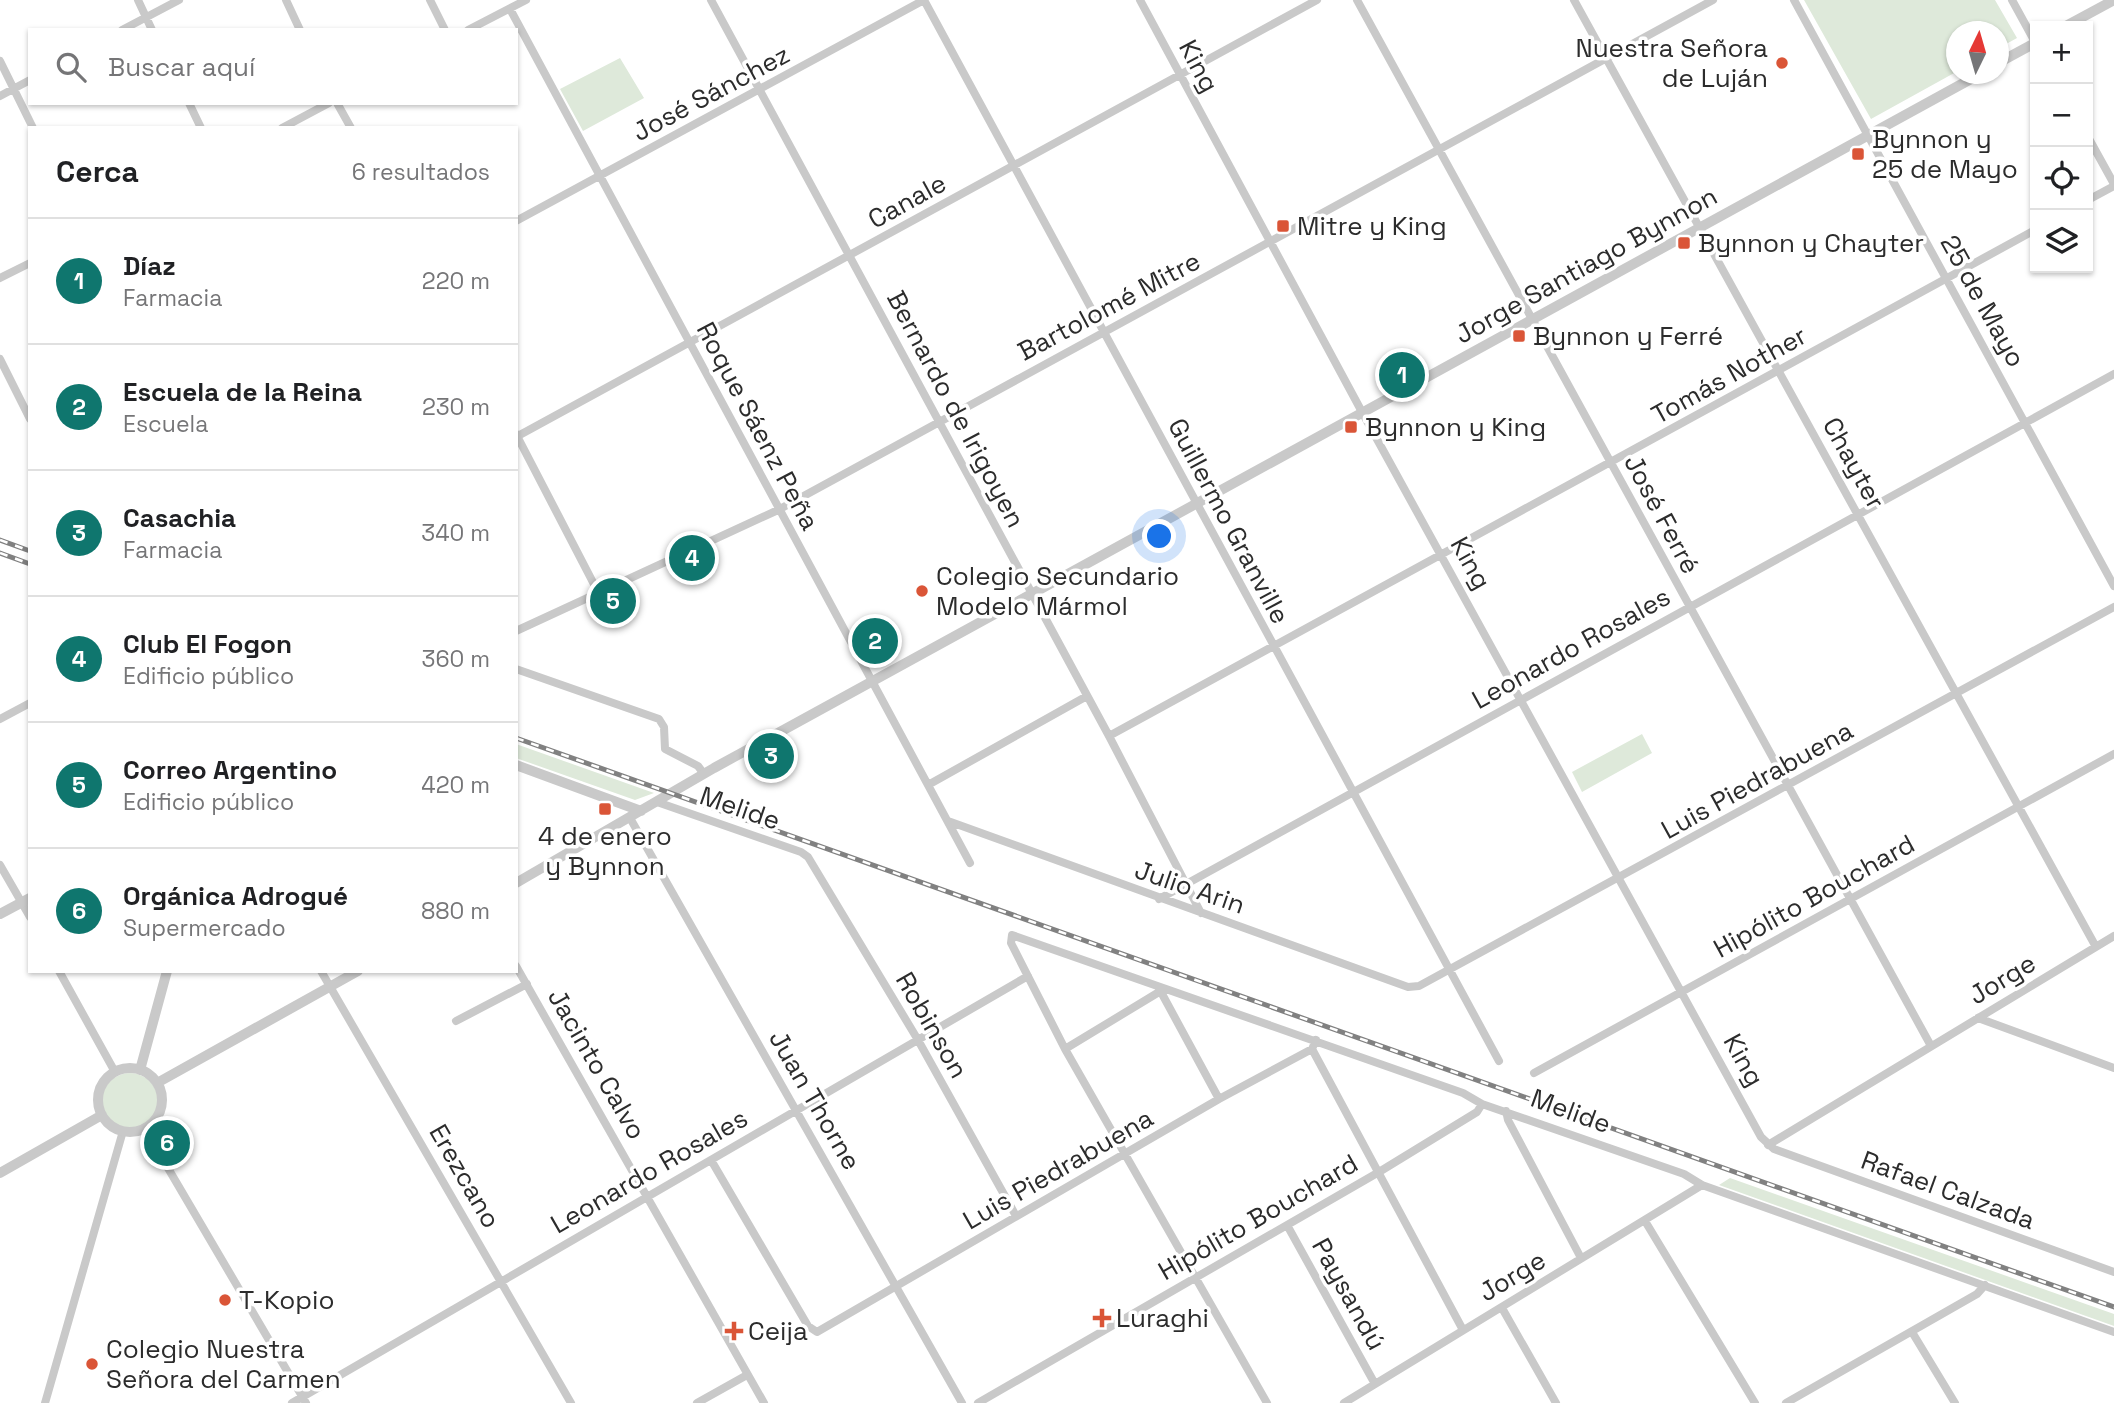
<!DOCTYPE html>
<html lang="es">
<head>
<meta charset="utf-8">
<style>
	body { margin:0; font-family:"Space Grotesk",sans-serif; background:#f6f6f6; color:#202124 }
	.controls { position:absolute; right:21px; top:21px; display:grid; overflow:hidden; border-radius:0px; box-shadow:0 2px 5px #0004 }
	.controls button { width:63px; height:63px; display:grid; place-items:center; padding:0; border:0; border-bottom:2px solid #e0e0e0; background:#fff; color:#202124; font:35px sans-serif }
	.compass { position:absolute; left:1946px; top:21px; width:63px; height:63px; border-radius:50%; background:#fff; box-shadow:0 2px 5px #0004; rotate:5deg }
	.you { position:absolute; left:1160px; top:537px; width:24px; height:24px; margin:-18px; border:5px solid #fff; border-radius:50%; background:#1a73e8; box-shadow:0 0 0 10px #1a73e833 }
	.badge { display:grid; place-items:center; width:46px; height:46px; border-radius:50%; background:#0f766e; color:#fff; font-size:23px; font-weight:700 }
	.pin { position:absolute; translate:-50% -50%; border:4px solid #fff; box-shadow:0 2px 7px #0006 }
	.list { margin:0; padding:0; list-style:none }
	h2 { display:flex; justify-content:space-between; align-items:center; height:91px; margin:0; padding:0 28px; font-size:30px }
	h2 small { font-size:23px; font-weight:400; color:#757577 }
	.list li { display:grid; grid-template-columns:46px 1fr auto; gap:21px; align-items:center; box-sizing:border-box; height:126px; padding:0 28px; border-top:2px solid #e0e0e0 }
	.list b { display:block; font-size:26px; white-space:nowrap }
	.list p { margin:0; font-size:23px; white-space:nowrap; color:#757577 }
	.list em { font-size:23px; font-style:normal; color:#757577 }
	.icon { flex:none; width:38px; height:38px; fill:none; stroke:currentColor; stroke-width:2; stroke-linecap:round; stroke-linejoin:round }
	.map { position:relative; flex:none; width:2114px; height:1403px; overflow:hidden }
	.search { position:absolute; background:#fff; box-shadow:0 2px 5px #0004; left:28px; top:28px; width:490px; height:77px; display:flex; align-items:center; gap:18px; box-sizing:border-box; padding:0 24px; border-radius:0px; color:#757577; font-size:26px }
	.panel { position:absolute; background:#fff; box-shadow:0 2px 5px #0004; left:28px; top:126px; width:490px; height:847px; border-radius:0px }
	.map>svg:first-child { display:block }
</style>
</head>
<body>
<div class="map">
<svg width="2114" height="1403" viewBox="0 0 2114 1403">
	<rect width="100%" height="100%" fill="#fff"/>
	<!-- green -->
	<path fill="#dee9da" d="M1804,0H1995L2017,38L1999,48L1998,32H1956V72L1871,119Z
		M620,58L644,98L583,131L560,89Z
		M1642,734L1652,753L1582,792L1572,772Z
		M516,744L654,793L635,800L516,758Z
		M102 1101a28 28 0 1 1 56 0a28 28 0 1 1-56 0Z
		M1730,1178L2114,1314V1326L1719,1185Z"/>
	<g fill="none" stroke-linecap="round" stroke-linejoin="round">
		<!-- minor -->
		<path stroke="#c9c9c9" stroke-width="8" d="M138,0L152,30
			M286,0L300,30
			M430,0L445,30
			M711,0L1109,736L1201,913
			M1140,0L1362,412L1761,1137L1774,1149L2114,1272
			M1357,0L1931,1046
			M1574,0L2096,947
			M1794,0L2114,586
			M2012,0L2035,42
			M510,9L970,863
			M122,30L179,0
			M468,30L526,0
			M0,61L33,128
			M0,96L30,80
			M189,103L201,128
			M337,103L351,128
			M282,128L329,103
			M2088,137L2114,184
			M2088,200L2114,186
			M516,221L924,0L1499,1061
			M0,278L30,263
			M0,359L30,419
			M516,434L598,592
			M516,437L1317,0
			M516,631L778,510L1713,0
			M516,669L659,719L664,727L665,749L698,766L704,774
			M0,719L30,703
			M1109,736L2035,230
			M928,785L1087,696
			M657,802L801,852L808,857L918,1040L1016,1216
			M630,818L962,1403
			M948,821L1408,987L1419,986L2114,607
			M0,865L30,917
			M1159,899L2114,374
			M516,966L764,1403
			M59,971L115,1072
			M321,971L571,1403
			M1161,992L1219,1099
			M1978,1018L2114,1068
			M456,1021L527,984
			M1065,1049L1164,989
			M1312,1049L1463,1330
			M1534,1073L2114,754
			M1506,1111L1508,1120L1581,1258
			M145,1129L306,1403
			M1768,1145L2114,936
			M711,1160L808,1326L817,1332L1219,1099L1312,1049L1316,1040
			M1645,1221L1755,1403
			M1287,1225L1375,1384
			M1502,1308L1556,1403
			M1912,1332L1955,1403
			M45,1403L123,1131
			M292,1403L1028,976
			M697,1403L747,1375
			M978,1403L1379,1172L1477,1112L1482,1104
			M1267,1403L1065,1049L1011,943L1012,935L1463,1093L1482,1104L1684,1174L1702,1185L2114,1332
			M1344,1403L1702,1185
			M1786,1403L1977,1294L1985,1285"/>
		<!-- tertiary -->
		<path stroke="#c9c9c9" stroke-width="10" d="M2066,26L2114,0
			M1998,63L2035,43
			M516,765L641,811
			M516,883L714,768L1980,74
			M0,914L30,898
			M98 1100a32 32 0 1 1 64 0a32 32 0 1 1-64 0Z
			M140,1070L167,971
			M157,1083L358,971
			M0,1173L102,1115"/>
		<!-- rail casing -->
		<g stroke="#818181" stroke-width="5">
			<path id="rail" d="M0,540L30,551
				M0,553L30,564
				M516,738L2114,1307"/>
		</g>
		<!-- rail -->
		<use href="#rail" stroke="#fff" stroke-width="2.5" stroke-dasharray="8" stroke-linecap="butt"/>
	</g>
	<!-- markers -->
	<g fill="#da5537" stroke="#fff" stroke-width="2.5">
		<circle cx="1782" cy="63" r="7"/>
		<rect x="1851" y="147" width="14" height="14" rx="3.5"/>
		<rect x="1276" y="219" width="14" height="14" rx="3.5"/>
		<rect x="1677" y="236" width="14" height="14" rx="3.5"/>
		<rect x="1512" y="329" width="14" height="14" rx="3.5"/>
		<rect x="1344" y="420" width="14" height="14" rx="3.5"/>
		<circle cx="922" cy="591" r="7"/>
		<rect x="598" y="802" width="14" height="14" rx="3.5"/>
		<circle cx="225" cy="1300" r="7"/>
		<path d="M1098.5 1307.5h7v7h7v7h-7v7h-7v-7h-7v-7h7z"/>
		<path d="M730.5 1320.5h7v7h7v7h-7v7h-7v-7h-7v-7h7z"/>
		<circle cx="92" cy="1364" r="7"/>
	</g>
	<g text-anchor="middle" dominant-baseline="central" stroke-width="7" stroke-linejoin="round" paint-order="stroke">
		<!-- poi labels -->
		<g font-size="26" fill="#2c2c2c" stroke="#fff" text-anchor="start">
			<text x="1768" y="48" text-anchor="end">Nuestra Señora<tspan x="1768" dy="30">de Luján</tspan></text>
			<text x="1872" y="139">Bynnon y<tspan x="1872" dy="30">25 de Mayo</tspan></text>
			<text x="1297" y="226">Mitre y King</text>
			<text x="1698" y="243">Bynnon y Chayter</text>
			<text x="1533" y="336">Bynnon y Ferré</text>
			<text x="1365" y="427">Bynnon y King</text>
			<text x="936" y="576">Colegio Secundario<tspan x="936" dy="30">Modelo Mármol</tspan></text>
			<text x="605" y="836" text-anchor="middle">4 de enero<tspan x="605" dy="30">y Bynnon</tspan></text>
			<text x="239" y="1300">T-Kopio</text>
			<text x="1116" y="1318">Luraghi</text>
			<text x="748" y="1331">Ceija</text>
			<text x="106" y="1349">Colegio Nuestra<tspan x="106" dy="30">Señora del Carmen</tspan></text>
		</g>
		<!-- street labels -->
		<g font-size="26" fill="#2c2c2c" stroke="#fff">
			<text transform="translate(1199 66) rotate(62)">King</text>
			<text transform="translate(711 93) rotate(-28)">José Sánchez</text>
			<text transform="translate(907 201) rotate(-29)">Canale</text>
			<text transform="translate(1586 265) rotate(-29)">Jorge Santiago Bynnon</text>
			<text transform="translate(1983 301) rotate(61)">25 de Mayo</text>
			<text transform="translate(1109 306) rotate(-28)">Bartolomé Mitre</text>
			<text transform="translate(1729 375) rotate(-29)">Tomás Nother</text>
			<text transform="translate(956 409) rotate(62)">Bernardo de Irigoyen</text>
			<text transform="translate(758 426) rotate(62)">Roque Sáenz Peña</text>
			<text transform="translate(1854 463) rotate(61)">Chayter</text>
			<text transform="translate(1662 514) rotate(62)">José Ferré</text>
			<text transform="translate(1229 521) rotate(62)">Guillermo Granville</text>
			<text transform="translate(1471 563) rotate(61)">King</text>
			<text transform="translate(1571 648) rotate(-29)">Leonardo Rosales</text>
			<text transform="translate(1757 780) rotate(-29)">Luis Piedrabuena</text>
			<text transform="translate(740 808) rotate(19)">Melide</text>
			<text transform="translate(1190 887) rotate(19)">Julio Arin</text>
			<text transform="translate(1814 896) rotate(-29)">Hipólito Bouchard</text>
			<text transform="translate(2002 979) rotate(-31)">Jorge</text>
			<text transform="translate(932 1025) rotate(60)">Robinson</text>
			<text transform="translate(1744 1060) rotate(61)">King</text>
			<text transform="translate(597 1064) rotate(60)">Jacinto Calvo</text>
			<text transform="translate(815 1100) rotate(60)">Juan Thorne</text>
			<text transform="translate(1571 1111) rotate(20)">Melide</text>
			<text transform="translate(1058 1169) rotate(-30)">Luis Piedrabuena</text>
			<text transform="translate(649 1171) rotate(-30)">Leonardo Rosales</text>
			<text transform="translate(465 1176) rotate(60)">Erezcano</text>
			<text transform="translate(1948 1190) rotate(20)">Rafael Calzada</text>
			<text transform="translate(1258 1217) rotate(-30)">Hipólito Bouchard</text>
			<text transform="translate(1512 1276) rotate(-31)">Jorge</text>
			<text transform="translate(1349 1294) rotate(61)">Paysandú</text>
		</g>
	</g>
</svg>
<div class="controls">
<button>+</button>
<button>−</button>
<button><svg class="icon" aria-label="locate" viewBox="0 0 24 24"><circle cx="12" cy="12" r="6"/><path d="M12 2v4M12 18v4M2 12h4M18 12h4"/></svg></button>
<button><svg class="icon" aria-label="layers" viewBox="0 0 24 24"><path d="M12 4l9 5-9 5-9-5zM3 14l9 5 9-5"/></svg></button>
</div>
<svg class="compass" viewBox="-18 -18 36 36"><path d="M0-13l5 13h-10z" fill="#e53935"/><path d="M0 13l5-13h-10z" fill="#757577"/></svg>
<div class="you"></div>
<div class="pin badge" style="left:1402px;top:375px">1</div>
<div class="pin badge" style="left:875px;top:641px">2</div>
<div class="pin badge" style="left:771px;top:756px">3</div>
<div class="pin badge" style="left:692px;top:558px">4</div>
<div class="pin badge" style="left:613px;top:601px">5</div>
<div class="pin badge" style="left:167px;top:1143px">6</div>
<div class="search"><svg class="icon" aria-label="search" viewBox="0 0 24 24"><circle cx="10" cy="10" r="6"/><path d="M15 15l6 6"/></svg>Buscar aquí</div>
<section class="panel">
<h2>Cerca<small>6 resultados</small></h2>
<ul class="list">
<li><span class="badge">1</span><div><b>Díaz</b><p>Farmacia</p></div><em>220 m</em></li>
<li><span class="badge">2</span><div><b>Escuela de la Reina</b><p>Escuela</p></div><em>230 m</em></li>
<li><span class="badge">3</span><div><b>Casachia</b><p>Farmacia</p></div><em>340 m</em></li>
<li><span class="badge">4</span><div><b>Club El Fogon</b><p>Edificio público</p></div><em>360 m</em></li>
<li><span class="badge">5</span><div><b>Correo Argentino</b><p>Edificio público</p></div><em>420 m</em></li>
<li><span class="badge">6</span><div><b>Orgánica Adrogué</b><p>Supermercado</p></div><em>880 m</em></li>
</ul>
</section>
</div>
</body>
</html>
